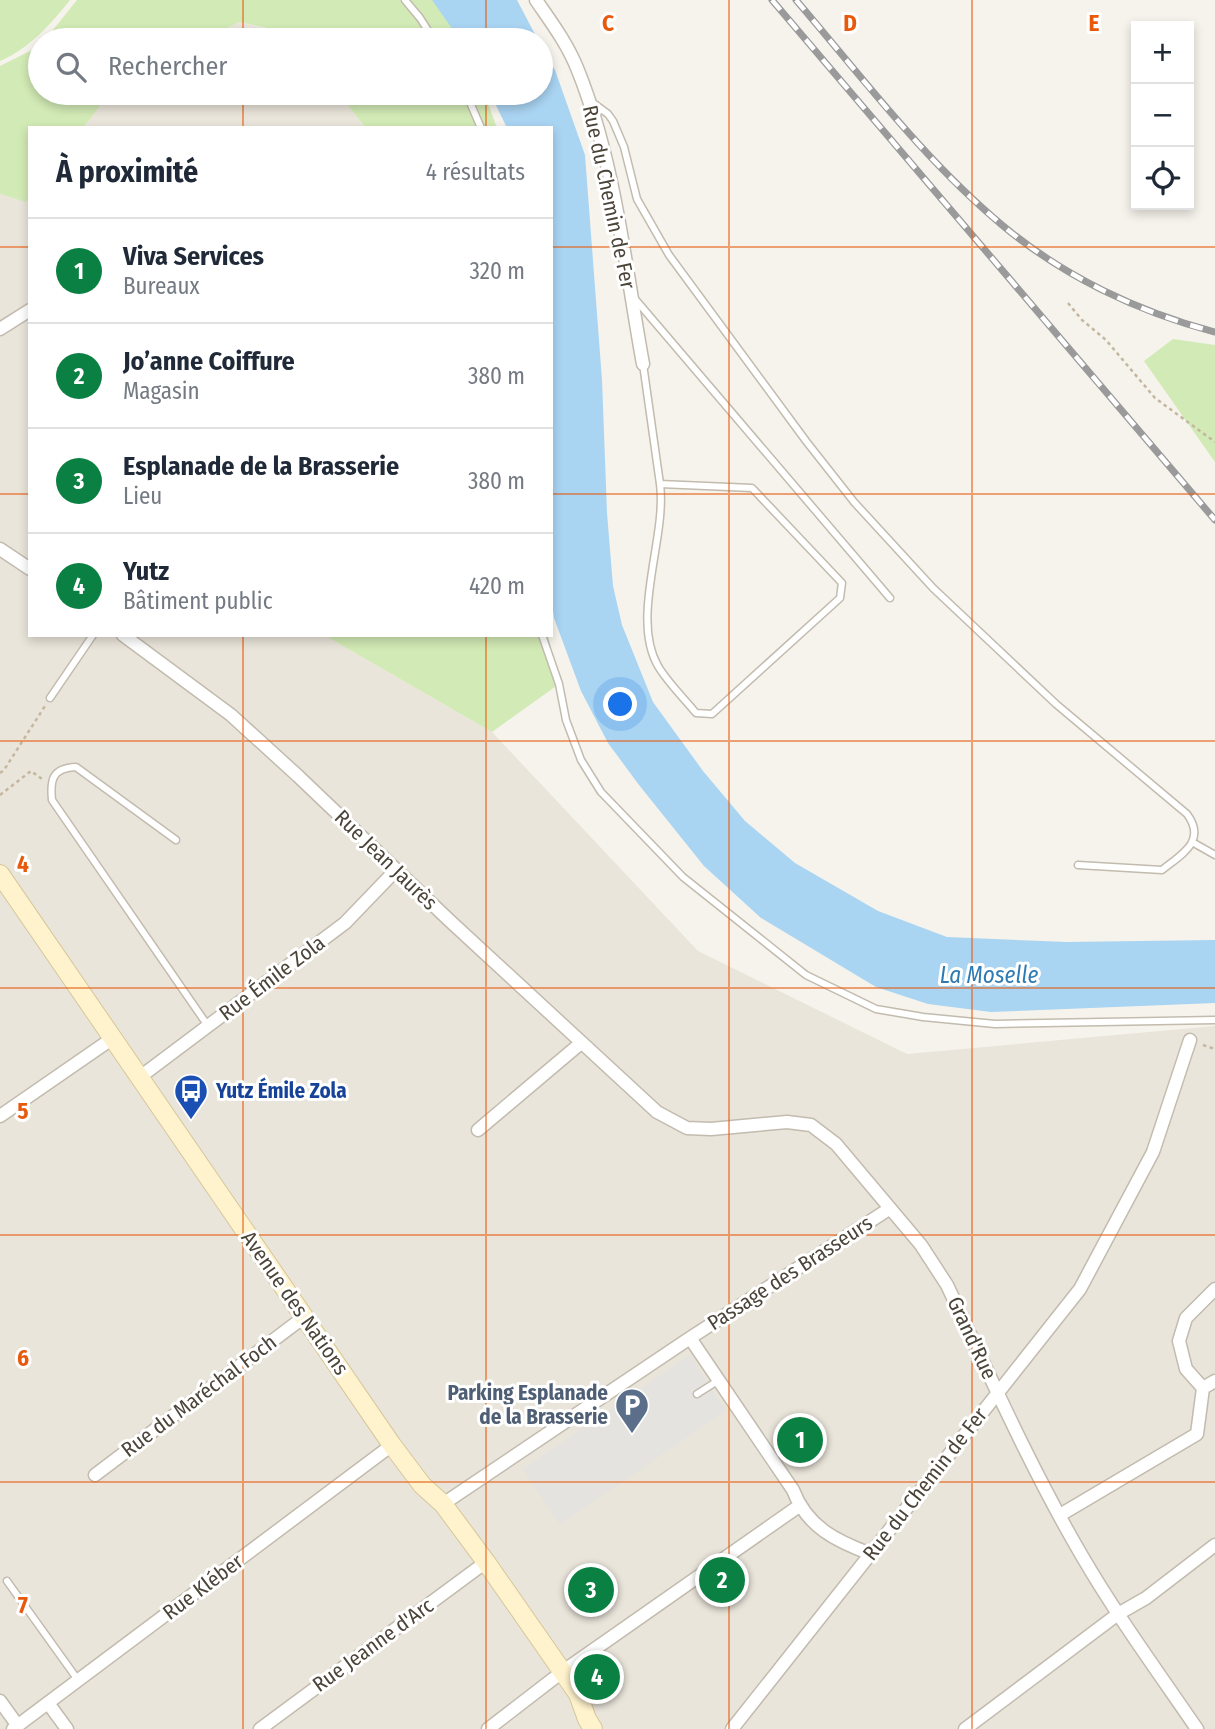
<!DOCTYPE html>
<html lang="fr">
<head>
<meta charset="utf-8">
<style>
	body { margin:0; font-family:"Fira Sans Condensed",sans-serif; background:#f2f2f3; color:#1f2937 }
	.controls { position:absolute; right:21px; top:21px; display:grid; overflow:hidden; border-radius:0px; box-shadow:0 4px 10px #0003 }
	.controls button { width:63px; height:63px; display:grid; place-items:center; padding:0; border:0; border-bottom:2px solid #e0e1e3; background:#fff; color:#1f2937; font:35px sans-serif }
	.you { position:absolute; left:621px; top:705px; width:24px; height:24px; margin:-18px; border:5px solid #fff; border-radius:50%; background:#1a73e8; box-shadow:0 0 0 10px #1a73e833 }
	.badge { display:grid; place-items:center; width:46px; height:46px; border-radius:50%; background:#0b8043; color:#fff; font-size:23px; font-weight:700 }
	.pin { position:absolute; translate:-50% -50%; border:4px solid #fff; box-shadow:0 2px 7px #0006 }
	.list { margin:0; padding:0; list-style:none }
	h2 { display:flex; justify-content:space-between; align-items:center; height:91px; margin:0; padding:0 28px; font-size:30px }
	h2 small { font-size:23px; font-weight:400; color:#747a83 }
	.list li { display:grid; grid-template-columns:46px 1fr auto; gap:21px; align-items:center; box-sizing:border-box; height:105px; padding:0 28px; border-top:2px solid #e0e1e3 }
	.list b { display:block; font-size:26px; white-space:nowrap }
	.list p { margin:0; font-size:23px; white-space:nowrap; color:#747a83 }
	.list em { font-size:23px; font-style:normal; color:#747a83 }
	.icon { flex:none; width:38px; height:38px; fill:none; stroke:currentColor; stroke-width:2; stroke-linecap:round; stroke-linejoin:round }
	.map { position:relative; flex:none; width:1215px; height:1729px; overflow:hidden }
	.search { position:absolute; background:#fff; box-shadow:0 4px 10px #0003; left:28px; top:28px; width:525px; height:77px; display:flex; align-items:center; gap:18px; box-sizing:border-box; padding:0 24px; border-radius:38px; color:#747a83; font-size:26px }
	.panel { position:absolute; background:#fff; box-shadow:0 4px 10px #0003; left:28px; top:126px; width:525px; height:511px; border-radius:0px }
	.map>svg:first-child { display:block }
</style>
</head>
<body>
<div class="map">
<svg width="1215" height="1729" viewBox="0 0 1215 1729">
	<rect width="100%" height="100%" fill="#f6f3ec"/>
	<!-- residential -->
	<path fill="#eae5da" d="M239,22L291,34L296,40H205Z
		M110,93H338L366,128H83Z
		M0,194L25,201L30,196V635H324L492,732L698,951L907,1054L1215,1026V1729H0Z"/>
	<!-- green -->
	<path fill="#d2eab5" d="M0,0H70C50,25 30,48 0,61Z
		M77,0H438L458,40H296L291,33L239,22L205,40H45Z
		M40,46V93H110L83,128H30V196L26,202L0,194V66Z
		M338,93H484L497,128H366Z
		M1173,339L1215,345V462L1144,361Z
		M324,635H548L559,684L492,732Z"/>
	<!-- parking -->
	<path fill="#e5e3e0" d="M690,1355L726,1411L560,1524L523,1469Z"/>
	<!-- water -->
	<path fill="#a9d4f2" d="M432,0H517L538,40H460Z
		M541,45L555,70L585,155L602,380L607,513L613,586L622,625L653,702L703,771L745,821L795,863L878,911L947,937L1066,942L1215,940V1003L991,1012L928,1004L876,987L761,918L704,866L639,785L608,743L581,691L554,618L551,596V128H507L490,93H541Z"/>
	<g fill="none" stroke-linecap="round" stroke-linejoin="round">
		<!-- service casing -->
		<g stroke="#c2bbae" stroke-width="9">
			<path id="service" d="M405,0L420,18L434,40
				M466,93L481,128
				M593,103L608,114L613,121L624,147L637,199L669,255L806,441L854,502L933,588L1056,704L1187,814C1207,841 1182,854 1162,870L1078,865
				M635,299L890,598
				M643,364L660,484C667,538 630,617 658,666C668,683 684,698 696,713L712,714L840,598L842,583L752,488L660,484
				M542,635L559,684L566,720L581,760L601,792L683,877L806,975L876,1009L923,1017L995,1024L1215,1020
				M50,698L93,635
				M176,840L76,767C52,768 50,780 52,800L208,1026
				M1192,842L1215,855
				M697,1394L719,1380
				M7,1581L78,1680"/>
		</g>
		<!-- minor casing -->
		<g stroke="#c2bbae" stroke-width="15">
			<path id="minor" d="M536,0C551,22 567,43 577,68C615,161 625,266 643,364
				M0,329L30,310
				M0,549L30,569
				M123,635L231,715L298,776L450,921L657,1112L687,1128L711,1129L787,1122L811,1125L836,1144L921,1245L947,1285C990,1376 1031,1469 1082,1556C1117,1616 1158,1672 1197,1729
				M140,1077L345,923L396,870
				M0,1116L113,1038
				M478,1130L581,1043
				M690,1338L889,1209
				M1203,1388L1186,1369L1179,1341L1186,1318L1215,1289
				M95,1475L304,1317
				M443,1504L690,1338L793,1490C807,1527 836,1541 871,1554
				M1060,1515L1197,1434L1203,1388L1215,1381
				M0,1701L18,1726
				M48,1703L67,1729
				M13,1729L392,1445
				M260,1729L486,1562
				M488,1729L562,1672L799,1506
				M732,1729L1080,1289L1153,1152L1190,1040
				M965,1729L1118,1614L1146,1598L1215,1545"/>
		</g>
		<!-- secondary casing -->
		<g stroke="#d6c79b" stroke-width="20">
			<path id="secondary" d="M0,874L392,1445L422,1485L443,1504L486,1562L578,1694L587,1719L593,1729"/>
		</g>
		<!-- path -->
		<path stroke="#c4b79f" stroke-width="2.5" stroke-dasharray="3.5 3.5" stroke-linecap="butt" d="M1068,303L1082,320L1106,340L1155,398L1215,442
			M0,773L4,770L45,706
			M0,795L31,771L42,779
			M1203,1045L1215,1049"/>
		<!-- service -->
		<use href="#service" stroke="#fff" stroke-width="6"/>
		<!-- minor -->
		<use href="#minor" stroke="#fff" stroke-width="12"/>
		<!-- secondary -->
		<use href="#secondary" stroke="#fff3cd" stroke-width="18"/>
		<!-- rail casing -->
		<g stroke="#9a9a9a" stroke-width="7">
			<path id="rail" d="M772,0L1215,520
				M796,0C862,77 924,160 1002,225C1063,276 1138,312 1215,332"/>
		</g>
		<!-- rail -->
		<use href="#rail" stroke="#fff" stroke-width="4.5" stroke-dasharray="13" stroke-linecap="butt"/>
	</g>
	<!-- grid -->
	<path fill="none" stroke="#e8590c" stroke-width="2" stroke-opacity="0.55" d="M243,0V40M486,0V40M729,0V1729M972,0V1729M243,93V128M486,93V128M0,247H30M551,247H1215M0,494H30M551,494H1215M243,635V1729M486,635V1729M0,741H1215M0,988H1215M0,1235H1215M0,1482H1215"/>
	<!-- icons -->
	<defs>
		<g id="bus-pin" transform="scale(1.75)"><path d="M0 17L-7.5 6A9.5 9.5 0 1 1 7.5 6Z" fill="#1a4fb4" stroke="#fff"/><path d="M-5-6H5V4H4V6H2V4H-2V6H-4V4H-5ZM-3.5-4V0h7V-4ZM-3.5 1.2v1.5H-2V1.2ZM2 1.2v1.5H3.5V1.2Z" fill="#fff"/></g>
		<g id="parking-pin" transform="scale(1.75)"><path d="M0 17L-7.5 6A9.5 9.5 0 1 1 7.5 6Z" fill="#5c6f8a" stroke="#fff"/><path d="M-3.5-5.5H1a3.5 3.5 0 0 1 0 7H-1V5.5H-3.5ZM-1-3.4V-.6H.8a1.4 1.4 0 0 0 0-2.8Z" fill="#fff"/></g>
	</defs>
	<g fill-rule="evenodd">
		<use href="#bus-pin" x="191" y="1091"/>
		<use href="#parking-pin" x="632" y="1405"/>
	</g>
	<g text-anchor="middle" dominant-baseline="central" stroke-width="6" stroke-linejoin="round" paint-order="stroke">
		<!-- street labels -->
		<g font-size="21" fill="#4b4439" stroke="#fff">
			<text transform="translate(609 197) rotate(78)">Rue du Chemin de Fer</text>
			<text transform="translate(386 860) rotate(44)">Rue Jean Jaurès</text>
			<text transform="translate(272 978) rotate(-37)">Rue Émile Zola</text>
			<text transform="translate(790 1273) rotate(-33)">Passage des Brasseurs</text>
			<text transform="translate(295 1303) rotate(55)">Avenue des Nations</text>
			<text transform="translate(972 1338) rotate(65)">Grand'Rue</text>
			<text transform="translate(199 1396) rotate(-37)">Rue du Maréchal Foch</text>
			<text transform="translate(925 1484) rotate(-52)">Rue du Chemin de Fer</text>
			<text transform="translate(203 1587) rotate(-37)">Rue Kléber</text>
			<text transform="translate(373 1645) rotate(-36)">Rue Jeanne d'Arc</text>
		</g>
		<!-- transit labels -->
		<g font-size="21" font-weight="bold" fill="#164399" stroke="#fff" text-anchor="start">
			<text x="216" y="1091">Yutz Émile Zola</text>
		</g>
		<!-- service labels -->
		<g font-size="21" font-weight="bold" fill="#4e5e75" stroke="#fff" text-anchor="end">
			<text x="608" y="1393">Parking Esplanade<tspan x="608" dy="24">de la Brasserie</tspan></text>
		</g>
		<!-- water labels -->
		<g font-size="23" font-style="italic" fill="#2e7ab2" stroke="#fff">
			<text x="989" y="975">La Moselle</text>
		</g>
	</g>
	<g font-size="23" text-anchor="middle" font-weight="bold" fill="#e8590c" stroke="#fff" stroke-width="6" stroke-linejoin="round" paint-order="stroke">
		<text x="608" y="31">C</text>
		<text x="850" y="31">D</text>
		<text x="1094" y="31">E</text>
		<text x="23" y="872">4</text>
		<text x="23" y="1119">5</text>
		<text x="23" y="1366">6</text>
		<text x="23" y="1613">7</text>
	</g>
</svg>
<div class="controls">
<button>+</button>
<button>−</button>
<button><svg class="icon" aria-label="locate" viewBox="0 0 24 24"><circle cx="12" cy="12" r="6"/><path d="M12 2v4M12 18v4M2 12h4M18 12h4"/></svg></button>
</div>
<div class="you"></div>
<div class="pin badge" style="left:800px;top:1440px">1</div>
<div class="pin badge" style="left:722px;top:1580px">2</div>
<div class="pin badge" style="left:591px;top:1590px">3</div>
<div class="pin badge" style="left:597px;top:1677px">4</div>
<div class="search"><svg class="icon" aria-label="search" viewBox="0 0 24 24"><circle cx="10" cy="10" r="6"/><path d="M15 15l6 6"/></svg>Rechercher</div>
<section class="panel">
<h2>À proximité<small>4 résultats</small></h2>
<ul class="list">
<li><span class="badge">1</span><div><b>Viva Services</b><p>Bureaux</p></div><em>320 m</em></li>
<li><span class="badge">2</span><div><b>Jo’anne Coiffure</b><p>Magasin</p></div><em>380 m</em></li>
<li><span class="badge">3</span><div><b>Esplanade de la Brasserie</b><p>Lieu</p></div><em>380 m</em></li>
<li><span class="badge">4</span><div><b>Yutz</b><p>Bâtiment public</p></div><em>420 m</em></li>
</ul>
</section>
</div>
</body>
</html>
